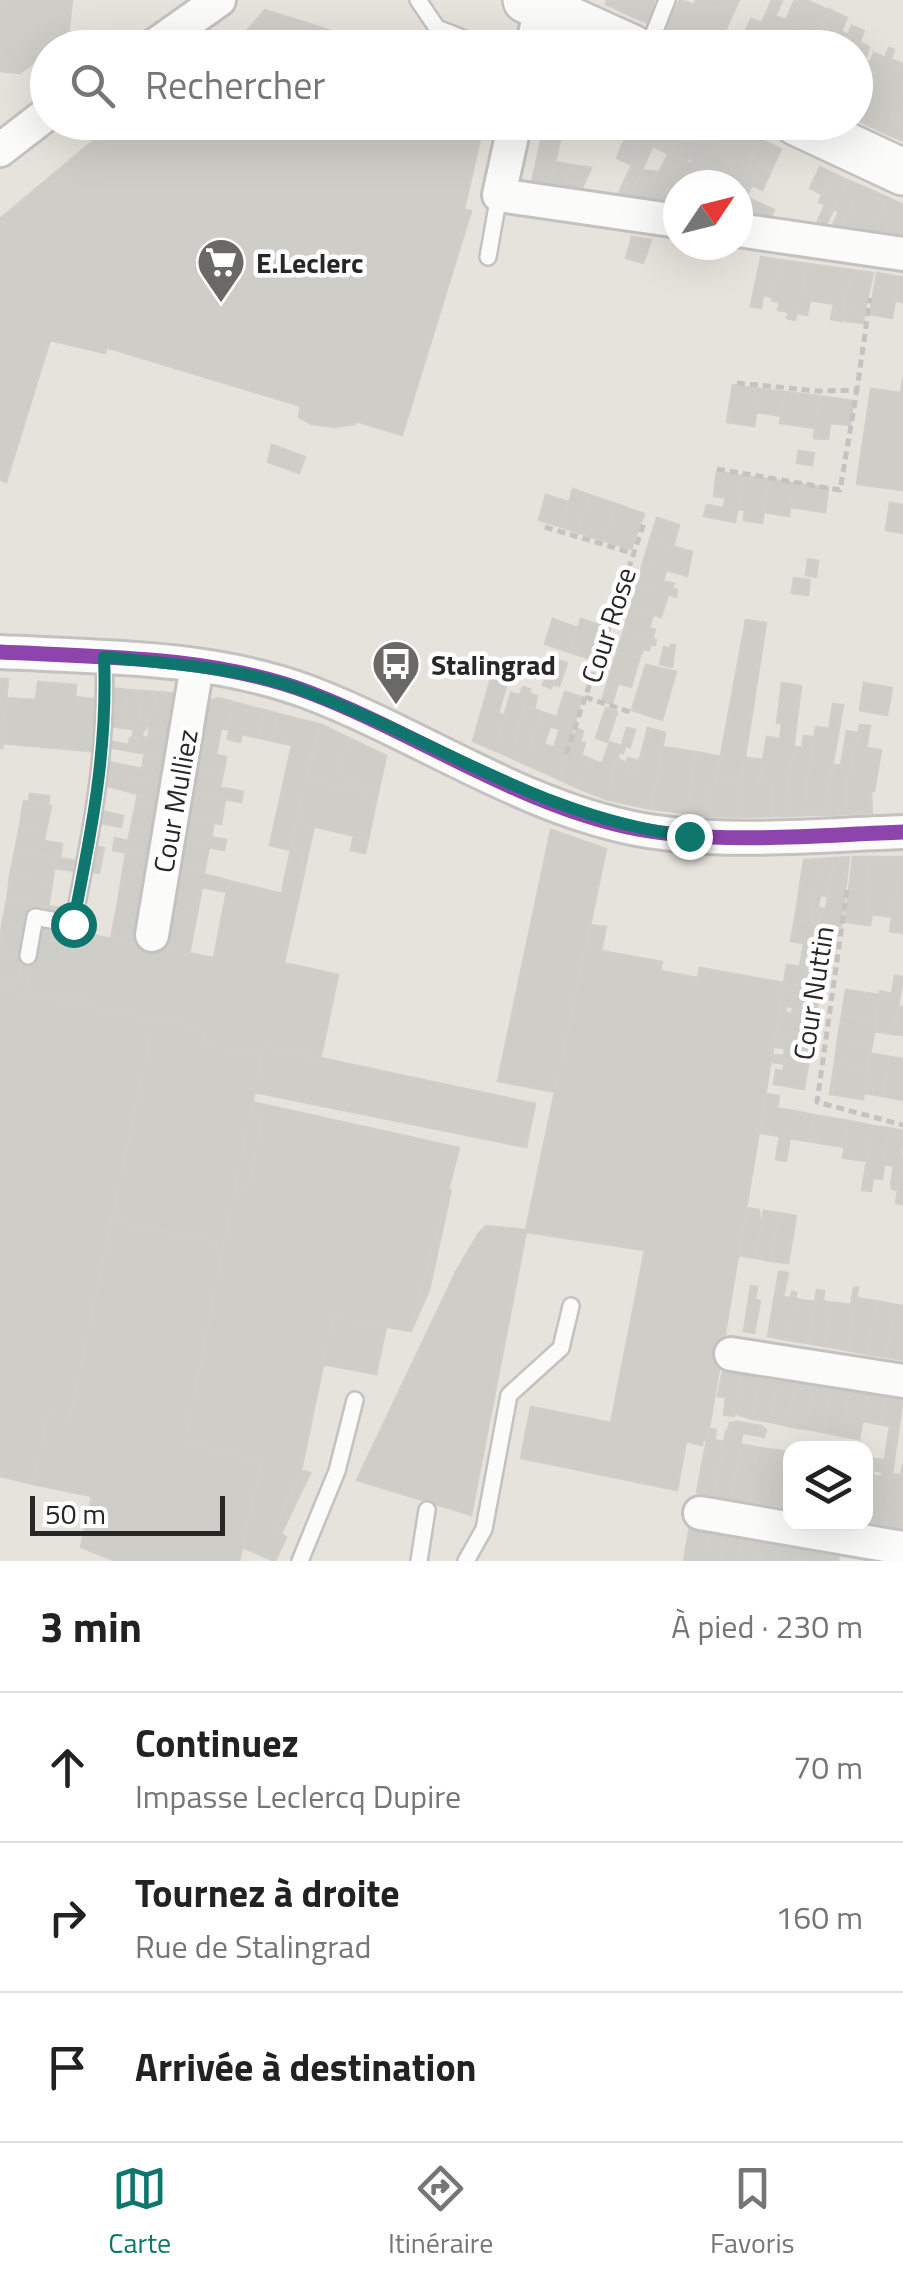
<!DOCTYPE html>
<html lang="fr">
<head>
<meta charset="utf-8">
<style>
	body { margin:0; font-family:"Titillium Web",sans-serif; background:#f6f6f6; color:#222 }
	.controls { position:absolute; right:30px; bottom:30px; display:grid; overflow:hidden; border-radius:20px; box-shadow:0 10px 40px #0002 }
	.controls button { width:90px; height:90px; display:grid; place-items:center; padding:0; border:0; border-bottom:2px solid #e0e0e0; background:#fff; color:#222; font:50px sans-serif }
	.compass { position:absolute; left:663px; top:170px; width:90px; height:90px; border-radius:50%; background:#fff; box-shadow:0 10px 40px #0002; rotate:55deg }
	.scale { position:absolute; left:30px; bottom:25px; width:195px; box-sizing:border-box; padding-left:10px; border:5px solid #272727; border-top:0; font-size:28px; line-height:35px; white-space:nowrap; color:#272727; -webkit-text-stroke:8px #fff; paint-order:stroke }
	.stop { position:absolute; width:30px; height:30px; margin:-22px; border:8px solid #0f766e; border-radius:50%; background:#fff }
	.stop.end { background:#0f766e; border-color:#fff; box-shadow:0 2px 10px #0008 }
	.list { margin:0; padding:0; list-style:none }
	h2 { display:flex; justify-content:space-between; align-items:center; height:130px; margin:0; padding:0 40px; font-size:42px }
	h2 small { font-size:32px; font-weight:400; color:#767676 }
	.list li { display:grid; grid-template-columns:65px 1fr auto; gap:30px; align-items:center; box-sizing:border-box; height:150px; padding:0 40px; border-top:2px solid #e0e0e0 }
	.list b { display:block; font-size:38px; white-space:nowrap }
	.list p { margin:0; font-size:32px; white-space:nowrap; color:#767676 }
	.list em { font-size:32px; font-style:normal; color:#767676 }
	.icon { flex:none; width:55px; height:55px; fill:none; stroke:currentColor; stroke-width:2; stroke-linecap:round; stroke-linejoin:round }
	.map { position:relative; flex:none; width:903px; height:1561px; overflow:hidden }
	.search { position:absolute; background:#fff; box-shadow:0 10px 40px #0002; left:30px; right:30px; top:30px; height:110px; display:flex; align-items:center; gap:25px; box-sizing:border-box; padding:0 35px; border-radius:55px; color:#767676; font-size:38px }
	.sheet { height:580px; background:#fff }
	nav { display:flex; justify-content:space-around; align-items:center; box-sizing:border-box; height:140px; border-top:2px solid #e0e0e0; background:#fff; font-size:28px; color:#767676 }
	nav a { display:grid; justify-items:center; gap:5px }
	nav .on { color:#0f766e }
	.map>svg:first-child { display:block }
</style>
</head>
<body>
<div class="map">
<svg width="903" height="1561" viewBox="0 0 903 1561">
	<rect width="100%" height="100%" fill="#e6e3dc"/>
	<!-- building -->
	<path fill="#cecdc8" stroke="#d0cec9" stroke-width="2.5" fill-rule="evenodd" d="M0,0H72L68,37L54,48H48V52L20,73L0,71Z
		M607,0H637L634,17L606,4Z
		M637,0H654L649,23L634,17Z
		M680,0L694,5L696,0H717L696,45L665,31Z
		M717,0H739L725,31L742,39L738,48L696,45Z
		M772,0L782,1L761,48H738L751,19L762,23Z
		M795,0H806L784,48H761L776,16L786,20Z
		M806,0L828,10L811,48H784Z
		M829,9L847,18L833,48H811Z
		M265,10L322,28L386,48H232Z
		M852,26L864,31L856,51V48H833L841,31L848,35Z
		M860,42L869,47L865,60L871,63L856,102V51Z
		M889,48L894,50L868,125L856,119V102L874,53L885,58Z
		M891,59L903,64V80L885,133L868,125Z
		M903,80V141L885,133Z
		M116,122H484L464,209L471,211L402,435L356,421L355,424L335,427L312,424L299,417L301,406L106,347L105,353L50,340L6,482L0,479V219Z
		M545,122H564L561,136L543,132Z
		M612,122H644L626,162L617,158L627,134L611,126Z
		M644,122H664L629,197L618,195L632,165L626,162Z
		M664,122H685L678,136L669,132L661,150L653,146Z
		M685,122H705L695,144L686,140L678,157L670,154Z
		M705,122L725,123L704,170L691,164L693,160L689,158Z
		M725,123L743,132L721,177L717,175L719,171L706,165Z
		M543,132L561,136L550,185L532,182Z
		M669,132L678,136L670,154L661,150Z
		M743,132L760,139L741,182L723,173Z
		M760,139L781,149L762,190L752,185L746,197L774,210L770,218L738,213V187Z
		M686,140L695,144L687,161L678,157Z
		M669,153L681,159L661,202L645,199Z
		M681,159L696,166L687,185H678V204L661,202Z
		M555,162L571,165L565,187L550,185Z
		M571,165L591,168L581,190L565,187Z
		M706,165L711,168L704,185H687L696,166L704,170Z
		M820,167L832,173L823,195L810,188Z
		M711,168L721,177L723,173L726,175L721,185H704Z
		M642,170L658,172L645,199L629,197Z
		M832,173L847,180L827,223L816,225L825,205L819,202Z
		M847,180L861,186L841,228L832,227L839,211L833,209Z
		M861,186L886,197L874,233L841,228Z
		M886,197L903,205V238L874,233Z
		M632,237L651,240L643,263L626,258Z
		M761,257L780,260L773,297L763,295L761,308L751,306Z
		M780,260L808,264L795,320L787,318L789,312L778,310L780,302L772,300Z
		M808,264L852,270L841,321L831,319L834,304L810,300L807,315L797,313Z
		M852,270L873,273L864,313L843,310Z
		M877,273L899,277L892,318L870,314Z
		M899,277H903V302L894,301Z
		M843,310L864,313L863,323L841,320Z
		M903,379V490L857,484L871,389L901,393Z
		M733,385L760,389L754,426L727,422Z
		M760,389L785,392L782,416L757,412Z
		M785,392L819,396L815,428L780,423Z
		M819,396L853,401L850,425L830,423L828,439L814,438Z
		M272,445L305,457L299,473L268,462Z
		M799,451L814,453L812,465L797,463Z
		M717,472L744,476L739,509L724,506L726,498L714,496Z
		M744,476L769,479L762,523L744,520L745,510L739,509Z
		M769,479L793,483L789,516L764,512Z
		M793,483L828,488L825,512L790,507Z
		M573,489L589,495L577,532L562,527Z
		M546,495L569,502L562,527L539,520Z
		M589,495L616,504L604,541L577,532Z
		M890,503L903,505V533L886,530Z
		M616,504L644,514L631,549L604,541Z
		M707,505L737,511L735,522L704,516Z
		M657,518L679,525L673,547L650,540Z
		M650,540L692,552L687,576L643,563Z
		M808,559L818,561L816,577L806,575Z
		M643,563L666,570L663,581L674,584L672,588L677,590L676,597L637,585Z
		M794,578L810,580L808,595L792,593Z
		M637,585L668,594L661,617L630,608Z
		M630,608L653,615L649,628L655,630L652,639L624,630Z
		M553,619L577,628L569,652L545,644Z
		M581,619L605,627L594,660L569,652Z
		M746,620L766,623L741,782H716Z
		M624,630L656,640L655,645L651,644L649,650L643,649L639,659L617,652Z
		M671,645H675L672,667L660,664L664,647L671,649Z
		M617,652L639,659L631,687L618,683L612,704L602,701Z
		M552,658L560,661L551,688L543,685Z
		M560,661L567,663L559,686L552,684Z
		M646,665L676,672L662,720L632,710Z
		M494,668L504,670L503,675L509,677L498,713L505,716L494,750L473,741Z
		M0,679H8L2,748L0,747Z
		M38,682L76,685L75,697L103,700L99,752L2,743L6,698L36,700Z
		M782,683L801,686L789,782L790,816H773L772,782L759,783L767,737L780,739L782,723H777Z
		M864,683L892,688L887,715L860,710Z
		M523,687L530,689L510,757L494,750L511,693L520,695Z
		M112,688L128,690L125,728L109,726Z
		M128,690L142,691L140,720L134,719V729L125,728Z
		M142,691L156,692L154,713L147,720L145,730L134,729V719L140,720Z
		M156,692L177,694L175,734L149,728L147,720L154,713Z
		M565,692L582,697L559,779L525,764L541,712L557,717ZM550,726L560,729L554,748L544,744Z
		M529,693L537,696L534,709L541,712L525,764L510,757Z
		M217,698L233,702L229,730L221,728L216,755L226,757L223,773L196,768L208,702Z
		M233,702L264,710L260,738L242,734L240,742L228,739Z
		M833,704L843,705L829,785L831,815H808L807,781L816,727L829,729Z
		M606,708L617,712L607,742L596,738Z
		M264,710L278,714L272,741L260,738Z
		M278,714L322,725L311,755L291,850L270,845L292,745L272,741Z
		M322,725L349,738L336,771L368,787L366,794L306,778Z
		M860,725L870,726L866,748L881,750L874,791H871L872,813L847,814V782Z
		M149,728L175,734L170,758L108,747V741L129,745L130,738L138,740L139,737L133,736L134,729L143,730L142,737L149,738Z
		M627,728L635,730L630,747L625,746L623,753L620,752Z
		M648,728L665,733L651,809L606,799L617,759L627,763L625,771L636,774Z
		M577,729L583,731L580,742L585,743L581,755L588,758L580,789L559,779L564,753L568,754Z
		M847,731L857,733L847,782V814L831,815L829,785L834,765H841Z
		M804,736L814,737L807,781L808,815L790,816L789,782L794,747L802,748Z
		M349,738L386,756L378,792L336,771Z
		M610,742L621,746L606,799L580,789L588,758L602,764Z
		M662,747L696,752L686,813L651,809Z
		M696,752L721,757L716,782H710L709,816L686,813Z
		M145,753L170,758L166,784L107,773L108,762L142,769Z
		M628,758L639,761L636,774L625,771Z
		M745,758L763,760L759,783L772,782L773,816L743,817L741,782Z
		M196,768L223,773L220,787L243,792L241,802L191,793Z
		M107,773L166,784L161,808L136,804L138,794L105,785Z
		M306,778L366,794L368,787L378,792L368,839L296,822Z
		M710,782H741L743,817L709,816Z
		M191,793L225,799L221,824L187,818Z
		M30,794L49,796L48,806L29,802Z
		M24,801L51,806L46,830L20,826Z
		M136,804L161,808L156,833L131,828Z
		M100,811L123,816L121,827L97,822Z
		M187,818L214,823L211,837L226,840L224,850L182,842Z
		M296,822L314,826L308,853L291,850Z
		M20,826L46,830L44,841L62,844L60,858L15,851Z
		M131,828L156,833L152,858L113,850L115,838L128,841Z
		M551,830L606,849L555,1092L498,1081Z
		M354,836L368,839L365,853L351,850Z
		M182,842L209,847L204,872L178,867Z
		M93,846L104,848L99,873L88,871Z
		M291,850L305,853L301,872L287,868Z
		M15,851L78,861L75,871L54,868L52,883L10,876Z
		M126,853L152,858L148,882L122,877Z
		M305,853H308L302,881L285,877L287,868L301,872Z
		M849,857L841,926L819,923L821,914H825L834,858Z
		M853,857H869L865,893L869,894L866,913L872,914L870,925L845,922Z
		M869,857H901L892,917L866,913L869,894L865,893Z
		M901,857H903V933L890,931Z
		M834,858L828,896L820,895L818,908L826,909L825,914H821L819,923L810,921L820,859Z
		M820,859L810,921L795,919L804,860Z
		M178,867L229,881L227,892L202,887L197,913L170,907Z
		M10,876L52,883L48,908L7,900Z
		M122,877L148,882L143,907L118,903Z
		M285,877L302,881L284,963L338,975L320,1060L264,1046L262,1056L202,1044L204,1031L170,1019L155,1016L154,1020L89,1007L91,999L52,991L50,999L25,994L38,925L214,958L229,881L282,894Z
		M7,900L68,909L65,919L28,929L2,925Z
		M118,903L143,907L137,944L111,939Z
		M170,907L197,913L189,954L163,948Z
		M795,919L830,924L827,947L791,941Z
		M2,925L28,929L24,955L0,952Z
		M590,925L606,927L601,951L662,962L660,971L698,978L700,968L784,983L707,1440L703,1439L702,1445L686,1441L677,1490L521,1458L531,1407L611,1423L645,1250L526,1232L471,1515L357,1480L457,1270L479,1233L486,1226L526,1230Z
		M804,943L827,947L823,970L800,967Z
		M0,952L24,955L19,981L0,977Z
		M22,960L31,961L25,994L0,988V977L19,981Z
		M787,965L823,970L819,994L783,989Z
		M895,976L903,977L893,1034L874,1031L880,991L892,994Z
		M0,988L154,1020L70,1418L48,1413L33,1484L0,1476Z
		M783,989L819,994L815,1018L792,1014L793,1007L786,1006L785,1013L780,1012Z
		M846,990L880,995L876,1020L842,1015Z
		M52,991L91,999L89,1007L50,999Z
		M898,1007H903V1035L893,1034Z
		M780,1012L815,1018L812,1041L776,1035Z
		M842,1015L876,1020L872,1044L838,1039Z
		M155,1016L204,1031L202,1044L262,1056L224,1243L111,1221Z
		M776,1035L812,1041L808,1064L772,1058L773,1055L784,1056L785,1048L774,1047Z
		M838,1039L872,1044L868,1067L835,1062Z
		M264,1046L535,1104L526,1147L254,1092Z
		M870,1053L890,1057L883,1096L864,1093Z
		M890,1057L903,1059V1100L883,1096Z
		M772,1058L808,1064L804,1089L774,1084L776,1070L783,1071L785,1064L772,1062Z
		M835,1062L868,1067L863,1099L830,1094Z
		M766,1094L779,1096L777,1108L794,1111L786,1161L776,1159L780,1136L760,1133Z
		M252,1102L265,1105L249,1186L236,1183Z
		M265,1105L459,1148L411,1331L333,1317L300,1475L274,1531L286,1537L275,1561L242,1547L262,1461L185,1443L236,1183L249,1186Z
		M794,1111L813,1115L808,1141L790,1138Z
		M813,1115L849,1121L845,1147L808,1141Z
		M849,1121L873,1126L867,1161L843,1158Z
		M873,1126L889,1128L882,1179L873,1178L871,1191L862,1190Z
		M889,1128L903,1131L898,1190L892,1189L891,1185L894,1166L884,1164Z
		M903,1156V1204L896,1203Z
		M451,1189L429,1290L411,1331L424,1276Z
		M747,1208L759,1210L761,1231L756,1258L739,1255Z
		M764,1211L779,1213L771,1261L756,1258Z
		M779,1213L796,1216L788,1263L771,1261Z
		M111,1221L224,1243L185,1443L262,1461L239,1561H116L81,1547L92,1496L33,1484L48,1413L70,1418Z
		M779,1272L788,1273L783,1297L791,1298L792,1292L796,1293L795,1299L800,1300L799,1309L793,1308L788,1340L768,1336Z
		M751,1286L757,1287L755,1300L760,1301L754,1333L744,1331Z
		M854,1288H858L847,1350L824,1346L828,1316L832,1317L833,1310L827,1309L828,1302L851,1305Z
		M817,1290L824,1291L823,1301L828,1302L827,1309L833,1310L832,1317L828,1316L824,1346L808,1343Z
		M856,1298L876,1301L867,1354L847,1350Z
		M800,1300L815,1302L808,1343L788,1340L793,1308L799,1309Z
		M876,1301L895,1305L886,1357L867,1354Z
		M895,1305L903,1306V1360L886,1357Z
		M333,1317L386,1327L376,1374L323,1364Z
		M724,1365L742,1368L734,1416L724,1415L726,1397L718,1396Z
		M742,1368L761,1371L752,1419L734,1413Z
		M761,1371L779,1375L771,1422L752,1419Z
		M779,1375L796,1377L788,1426L771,1422Z
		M796,1377L814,1380L806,1429L788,1426Z
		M814,1380L832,1384L824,1432L806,1429Z
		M832,1384L850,1387L842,1436L824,1432Z
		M850,1387L868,1390L859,1439L842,1436Z
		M868,1390L886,1393L880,1424L863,1421Z
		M886,1393L903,1396L894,1460L885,1458L890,1426L880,1424Z
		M737,1422L761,1426L766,1430L764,1437L728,1430L730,1423Z
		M709,1429L716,1430L714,1440L724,1442L714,1495L697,1492Z
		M726,1432L742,1435L731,1498L714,1495Z
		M741,1444L758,1448L748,1501L731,1498Z
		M758,1448L777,1450L767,1504L748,1501Z
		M777,1450L790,1453L785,1507L767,1504Z
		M866,1457L875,1459L866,1512Z
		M875,1459L894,1462L883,1524L866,1521L872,1475L882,1477L883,1472L873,1470Z
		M903,1464V1522L902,1527L883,1524L892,1474L901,1475Z
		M300,1470L310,1473L281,1534L274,1531Z
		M690,1526L709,1529L703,1561H684Z
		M709,1529L725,1532L720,1561H703Z
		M725,1532L741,1535L737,1561H720Z
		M741,1535L761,1538L757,1561H737Z
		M761,1538L780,1542L776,1561H757Z
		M780,1542L800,1545L797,1561H776Z
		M800,1545L820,1548L818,1561H797Z
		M820,1548L839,1552L838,1561H818Z"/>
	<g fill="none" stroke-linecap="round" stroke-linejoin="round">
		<!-- service casing -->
		<g stroke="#c3c2c1" stroke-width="20">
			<path id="service" d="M418,0L437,28L475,43
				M648,48L667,0
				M488,257L499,195
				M28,956L35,917L73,924C91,834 108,750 104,657
				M300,1561L337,1471L355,1400
				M419,1561L427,1510
				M466,1561L484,1529L509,1395L561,1348L571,1306"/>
		</g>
		<!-- minor casing -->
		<g stroke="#c3c2c1" stroke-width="38">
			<path id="minor" d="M151,48L219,0
				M532,48L541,7
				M515,122L499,195L678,221
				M0,150L48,113
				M738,230L903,254
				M0,652C102,657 211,656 308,692C419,734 520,806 637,829C724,845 816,835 903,832
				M152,935L197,666
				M731,1354L903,1381
				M700,1513L903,1548"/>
		</g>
		<!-- secondary casing -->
		<g stroke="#c3c2c1" stroke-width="50">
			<path id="secondary" d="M526,0L632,48
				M796,122L903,172"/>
		</g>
		<!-- path -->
		<path stroke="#c4c3c2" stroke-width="5" stroke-dasharray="8 5" stroke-linecap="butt" d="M737,383L818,391L857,390L870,298
			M717,469L840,490L857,390
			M545,527L632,553
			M585,697L630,712
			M566,754L644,523
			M847,890L817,1102L903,1125"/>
		<!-- service -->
		<use href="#service" stroke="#fbfbfa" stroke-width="15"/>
		<!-- minor -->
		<use href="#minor" stroke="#fbfbfa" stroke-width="32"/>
		<!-- secondary -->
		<use href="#secondary" stroke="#fbfbfa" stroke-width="45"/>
		<!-- bus-1 casing -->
		<g stroke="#fff" stroke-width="22">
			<path id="bus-1" d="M0,652C102,657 211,656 308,692C419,734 520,806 637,829C724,845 816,835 903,832"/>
		</g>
		<!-- bus-1 -->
		<use href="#bus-1" stroke="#8e44ad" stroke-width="15"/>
	</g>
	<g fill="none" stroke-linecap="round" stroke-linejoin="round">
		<!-- route -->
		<path stroke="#0f766e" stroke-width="12" d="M73,924C91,834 108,750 104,657C172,664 242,667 307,692C439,741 544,819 689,836"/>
	</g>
	<!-- icons -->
	<defs>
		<g id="supermarket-pin" transform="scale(2.5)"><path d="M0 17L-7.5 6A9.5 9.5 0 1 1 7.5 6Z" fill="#6a6966" stroke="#fff"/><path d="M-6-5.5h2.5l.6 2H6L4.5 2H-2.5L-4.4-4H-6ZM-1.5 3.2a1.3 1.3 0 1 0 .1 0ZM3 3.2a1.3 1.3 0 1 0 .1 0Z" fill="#fff"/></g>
		<g id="bus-pin" transform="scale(2.5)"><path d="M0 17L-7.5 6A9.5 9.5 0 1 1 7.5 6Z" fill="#6a6966" stroke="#fff"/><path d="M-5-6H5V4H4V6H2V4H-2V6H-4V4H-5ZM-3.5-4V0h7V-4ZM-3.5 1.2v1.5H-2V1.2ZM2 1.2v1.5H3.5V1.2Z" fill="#fff"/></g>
	</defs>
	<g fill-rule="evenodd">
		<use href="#supermarket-pin" x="221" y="262"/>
		<use href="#bus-pin" x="396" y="664"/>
	</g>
	<g text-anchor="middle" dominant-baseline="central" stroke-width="9" stroke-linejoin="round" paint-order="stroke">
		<!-- poi labels -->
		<g font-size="28" font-weight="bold" fill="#272727" stroke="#fff" text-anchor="start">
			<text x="256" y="262">E.Leclerc</text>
			<text x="431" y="664">Stalingrad</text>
		</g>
		<!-- street labels -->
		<g font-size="28" fill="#272727" stroke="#fff">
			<text transform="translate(608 625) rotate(-72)">Cour Rose</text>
			<text transform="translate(175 801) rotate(-80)">Cour Mulliez</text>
			<text transform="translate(813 993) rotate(-81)">Cour Nuttin</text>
		</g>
	</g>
</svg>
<div class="controls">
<button><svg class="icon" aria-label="layers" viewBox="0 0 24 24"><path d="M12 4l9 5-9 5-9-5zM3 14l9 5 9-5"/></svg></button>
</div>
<svg class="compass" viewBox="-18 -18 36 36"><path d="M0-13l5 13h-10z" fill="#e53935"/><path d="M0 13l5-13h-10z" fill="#767676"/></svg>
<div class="scale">50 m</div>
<div class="stop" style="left:73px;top:924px"></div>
<div class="stop end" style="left:689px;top:836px"></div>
<div class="search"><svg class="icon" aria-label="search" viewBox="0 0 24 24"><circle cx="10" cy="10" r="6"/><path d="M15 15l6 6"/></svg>Rechercher</div>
</div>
<section class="sheet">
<h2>3 min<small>À pied · 230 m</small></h2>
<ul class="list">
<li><svg class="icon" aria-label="ahead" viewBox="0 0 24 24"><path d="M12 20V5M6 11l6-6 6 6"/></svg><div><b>Continuez</b><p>Impasse Leclercq Dupire</p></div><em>70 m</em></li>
<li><svg class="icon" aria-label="right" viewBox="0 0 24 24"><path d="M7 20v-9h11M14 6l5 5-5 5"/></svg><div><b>Tournez à droite</b><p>Rue de Stalingrad</p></div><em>160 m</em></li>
<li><svg class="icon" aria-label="arrive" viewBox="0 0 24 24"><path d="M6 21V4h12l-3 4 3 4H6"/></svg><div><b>Arrivée à destination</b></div></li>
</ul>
</section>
<nav>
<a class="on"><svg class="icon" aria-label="map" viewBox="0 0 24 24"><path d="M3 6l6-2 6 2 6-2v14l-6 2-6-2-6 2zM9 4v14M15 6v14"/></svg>Carte</a>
<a><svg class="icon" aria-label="directions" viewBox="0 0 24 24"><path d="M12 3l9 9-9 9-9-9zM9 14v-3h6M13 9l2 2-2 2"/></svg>Itinéraire</a>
<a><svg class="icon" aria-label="saved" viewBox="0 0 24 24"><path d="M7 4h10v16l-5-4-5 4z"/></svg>Favoris</a>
</nav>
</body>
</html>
